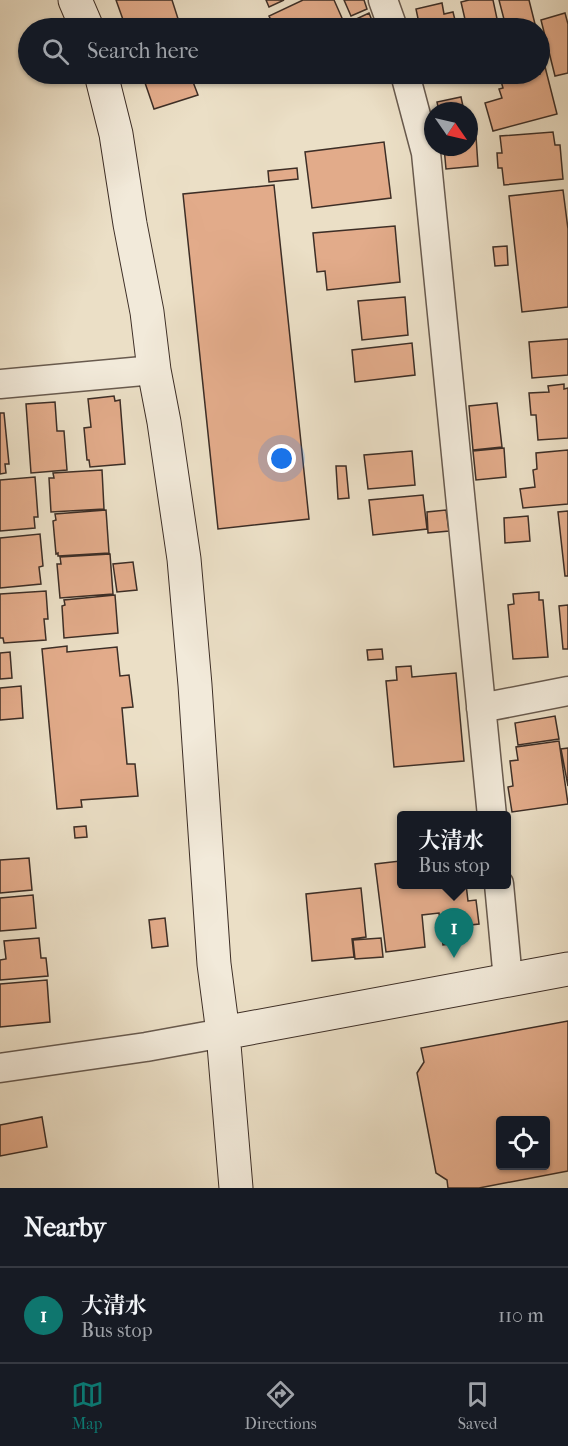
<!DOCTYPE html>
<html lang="en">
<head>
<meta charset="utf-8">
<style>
	body { margin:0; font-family:"IM FELL French Canon","Noto Serif JP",serif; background:#20242c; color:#f1f3f6 }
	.controls { position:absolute; right:18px; bottom:18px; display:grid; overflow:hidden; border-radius:6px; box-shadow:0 2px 4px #0004 }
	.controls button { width:54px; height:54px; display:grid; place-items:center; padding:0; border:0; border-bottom:2px solid #363941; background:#171b24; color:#f1f3f6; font:30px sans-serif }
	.compass { position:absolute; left:424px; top:102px; width:54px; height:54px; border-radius:50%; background:#171b24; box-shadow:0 2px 4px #0004; rotate:124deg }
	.you { position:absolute; left:282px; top:459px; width:21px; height:21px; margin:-15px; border:4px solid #fff; border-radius:50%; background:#1a73e8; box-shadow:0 0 0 9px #1a73e833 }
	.badge { display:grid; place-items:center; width:39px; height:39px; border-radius:50%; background:#0f766e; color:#fff; font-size:20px; font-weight:700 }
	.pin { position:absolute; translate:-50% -50px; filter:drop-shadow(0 2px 3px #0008) }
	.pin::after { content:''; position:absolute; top:32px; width:21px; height:18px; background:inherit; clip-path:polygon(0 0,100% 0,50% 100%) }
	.popup { position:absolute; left:397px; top:811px; width:114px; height:78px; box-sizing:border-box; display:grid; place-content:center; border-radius:6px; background:#171b24; filter:drop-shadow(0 2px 4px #0005); font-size:20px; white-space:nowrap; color:#9ea1a6 }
	.popup b { font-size:22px; color:#f1f3f6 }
	.popup::after { content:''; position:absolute; left:50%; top:100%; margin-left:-12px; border:12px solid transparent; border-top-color:#171b24 }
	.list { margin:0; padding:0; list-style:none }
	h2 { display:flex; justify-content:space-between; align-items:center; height:78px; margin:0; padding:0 24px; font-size:26px }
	h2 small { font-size:20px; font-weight:400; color:#9ea1a6 }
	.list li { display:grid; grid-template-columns:39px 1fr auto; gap:18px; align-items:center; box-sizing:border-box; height:96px; padding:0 24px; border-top:2px solid #363941 }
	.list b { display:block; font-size:22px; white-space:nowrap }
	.list p { margin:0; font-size:20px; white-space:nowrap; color:#9ea1a6 }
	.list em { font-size:20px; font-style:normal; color:#9ea1a6 }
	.icon { flex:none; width:33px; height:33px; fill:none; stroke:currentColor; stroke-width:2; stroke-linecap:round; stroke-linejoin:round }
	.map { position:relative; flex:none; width:568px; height:1188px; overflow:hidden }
	.search { position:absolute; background:#171b24; box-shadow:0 2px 4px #0004; left:18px; right:18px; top:18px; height:66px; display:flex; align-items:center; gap:15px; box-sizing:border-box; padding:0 21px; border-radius:33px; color:#9ea1a6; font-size:22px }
	.sheet { height:174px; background:#171b24 }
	nav { display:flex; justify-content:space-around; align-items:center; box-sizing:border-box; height:84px; border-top:2px solid #363941; background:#171b24; font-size:16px; color:#9ea1a6 }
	nav a { display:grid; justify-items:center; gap:3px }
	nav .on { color:#0f766e }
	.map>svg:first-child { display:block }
</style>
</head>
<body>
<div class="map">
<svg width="568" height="1188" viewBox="0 0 568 1188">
	<rect width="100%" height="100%" fill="#ebdfc6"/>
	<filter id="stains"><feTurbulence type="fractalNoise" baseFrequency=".00333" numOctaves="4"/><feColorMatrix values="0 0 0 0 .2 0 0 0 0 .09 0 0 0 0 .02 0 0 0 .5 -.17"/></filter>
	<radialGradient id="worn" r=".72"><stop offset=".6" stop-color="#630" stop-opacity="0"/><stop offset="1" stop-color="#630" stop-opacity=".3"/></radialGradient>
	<!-- building -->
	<path fill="#e2ab8a" stroke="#3d2e26" stroke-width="1.5" fill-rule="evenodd" d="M116,0H172L181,28H126Z
		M266,0H284L269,7Z
		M303,0H334L342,18L318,28H275L269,16Z
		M344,0H364L367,9L351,16Z
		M469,0H493L499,28H467L461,2Z
		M499,0H529L536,28H511L510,26L506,27Z
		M442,3L444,14L453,12L457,28H420L416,9Z
		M369,13L375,28H352L350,22Z
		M565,13L568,24V73L555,76L541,20Z
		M350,21L353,28H332Z
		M540,47L557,114L493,131L485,103L502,98L499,89L503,88L499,74H540Z
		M142,74H190L198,95L154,109Z
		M461,97L464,111H439L437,102Z
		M553,132L555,145H560L563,179L504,185L502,168H498L497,153H502L500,136Z
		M476,136L478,166L446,169L444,147H469V137Z
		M384,142L391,198L312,208L305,152Z
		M297,168L298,179L269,182L268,171Z
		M274,185L309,519L218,529L183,194Z
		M563,190L568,229V307L522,312L509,196Z
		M395,226L400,282L327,290L325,271L317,272L313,233Z
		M507,246L508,265L495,266L493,247Z
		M405,297L408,335L362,340L358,301Z
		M568,339V375L532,378L529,342Z
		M412,343L415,375L355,382L352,350Z
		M564,384V389L568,388V438L538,440L536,415H531L529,393L549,392L548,386Z
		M114,396L115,401L120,400L125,464L90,467L89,460H87L84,428L91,427L88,399Z
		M55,402L57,431H64L67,470L31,473L26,404Z
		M497,403L502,447L473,450L469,406Z
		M0,413H4L9,464H5L6,473L0,474Z
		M504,448L506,477L476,480L473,451Z
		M568,450V504L523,508L520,489L535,487L533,470L537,469L536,453Z
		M412,451L415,485L368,489L364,455Z
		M336,466H346L349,498L338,499Z
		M102,470L104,509L51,512L49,478H54L53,473Z
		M35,477L38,517H34L35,528L0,531V480Z
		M423,495L427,529L373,535L369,500Z
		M106,510L109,553L58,556V553L56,554L53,521L56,520L55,514Z
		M446,510L449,531L428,533L427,512Z
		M568,511V576H565L558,512Z
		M528,516L530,541L505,543L504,518Z
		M40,534L43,566L39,567L41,584L0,588V538Z
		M110,554L113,594L60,598L57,564H61L60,557Z
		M133,562L137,590L117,592L113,564Z
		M46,591L48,619H44L46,640L4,643L3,638H0V594Z
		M539,592V600H543L548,657L513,659L508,605L514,604L513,594Z
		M115,595L118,633L64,638L62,606L65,605L64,600Z
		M568,605V649H563L559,606Z
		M67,646V652L117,647L120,676L129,675L133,707L122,708L127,764H135L138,796L81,800L82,807L57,809L42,649Z
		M382,649L383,659L368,660L367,650Z
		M10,652L12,678L0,679V653Z
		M411,666L412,677L456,673L464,761L394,767L386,681L397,680L396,667Z
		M21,686L23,718L0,720V688Z
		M555,716L559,739L518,745L515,723Z
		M559,741L568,804L512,812L508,787L513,786L510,761L518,760L516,747Z
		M568,748V786L561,749Z
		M86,826L87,837L75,838L74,827Z
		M29,858L32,890L0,893V860Z
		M400,861L402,884H466L468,901L476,900L479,924L462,926L464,942L443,945L439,913L422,915L425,947L386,952L375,864Z
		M361,888L366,937L352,939L354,957L312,961L306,894Z
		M33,895L36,928L0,931V898Z
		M165,918L168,946L152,948L149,920Z
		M39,938L41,958H46L48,976L0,980V960L6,959L4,941Z
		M381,938L383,957L355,959L353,940Z
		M47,980L50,1022L0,1027V984Z
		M568,1021V1171L479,1188H448L447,1180L436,1173L417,1073L424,1062L421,1048ZM500,1120H546V1166H500Z
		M42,1117L47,1147L0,1156V1125Z"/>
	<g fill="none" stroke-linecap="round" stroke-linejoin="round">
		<!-- street casing -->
		<g stroke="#685a4e" stroke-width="31">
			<path id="street" d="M383,0L393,28
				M405,74L426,153L492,816
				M0,384L154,370
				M481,708L568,691
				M499,884L508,980
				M0,1068L146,1047L223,1033"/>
		</g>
		<!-- secondary casing -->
		<g stroke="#3d2e26" stroke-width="35">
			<path id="secondary" d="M75,0L87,28
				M101,74L116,134L130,224L147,312L154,370L164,422L184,559L195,685L214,964L223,1033L236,1188
				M223,1033L568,969"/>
		</g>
		<!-- street -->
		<use href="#street" stroke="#f2eada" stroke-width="28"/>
		<!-- secondary -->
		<use href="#secondary" stroke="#f2eada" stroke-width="33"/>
	</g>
	<rect width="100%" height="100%" filter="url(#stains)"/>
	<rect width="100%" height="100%" fill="url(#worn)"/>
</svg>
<div class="controls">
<button><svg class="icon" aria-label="locate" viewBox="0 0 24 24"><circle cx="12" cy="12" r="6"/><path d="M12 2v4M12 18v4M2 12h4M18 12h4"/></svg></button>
</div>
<svg class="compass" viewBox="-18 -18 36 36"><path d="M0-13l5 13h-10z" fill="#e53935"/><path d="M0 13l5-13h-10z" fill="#9ea1a6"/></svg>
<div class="you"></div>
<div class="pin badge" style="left:454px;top:958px">1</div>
<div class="popup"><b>大清水</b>Bus stop</div>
<div class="search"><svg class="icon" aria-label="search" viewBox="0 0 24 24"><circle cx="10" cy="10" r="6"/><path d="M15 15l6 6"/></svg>Search here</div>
</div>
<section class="sheet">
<h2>Nearby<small></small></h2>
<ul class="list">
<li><span class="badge">1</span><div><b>大清水</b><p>Bus stop</p></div><em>110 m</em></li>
</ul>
</section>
<nav>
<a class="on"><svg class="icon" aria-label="map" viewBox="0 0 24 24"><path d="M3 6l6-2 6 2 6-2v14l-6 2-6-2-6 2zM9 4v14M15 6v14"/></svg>Map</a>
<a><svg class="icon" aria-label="directions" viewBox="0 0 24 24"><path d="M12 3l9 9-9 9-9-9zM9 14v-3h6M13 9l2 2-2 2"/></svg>Directions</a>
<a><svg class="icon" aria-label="saved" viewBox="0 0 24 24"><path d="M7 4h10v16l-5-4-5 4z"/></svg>Saved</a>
</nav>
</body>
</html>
